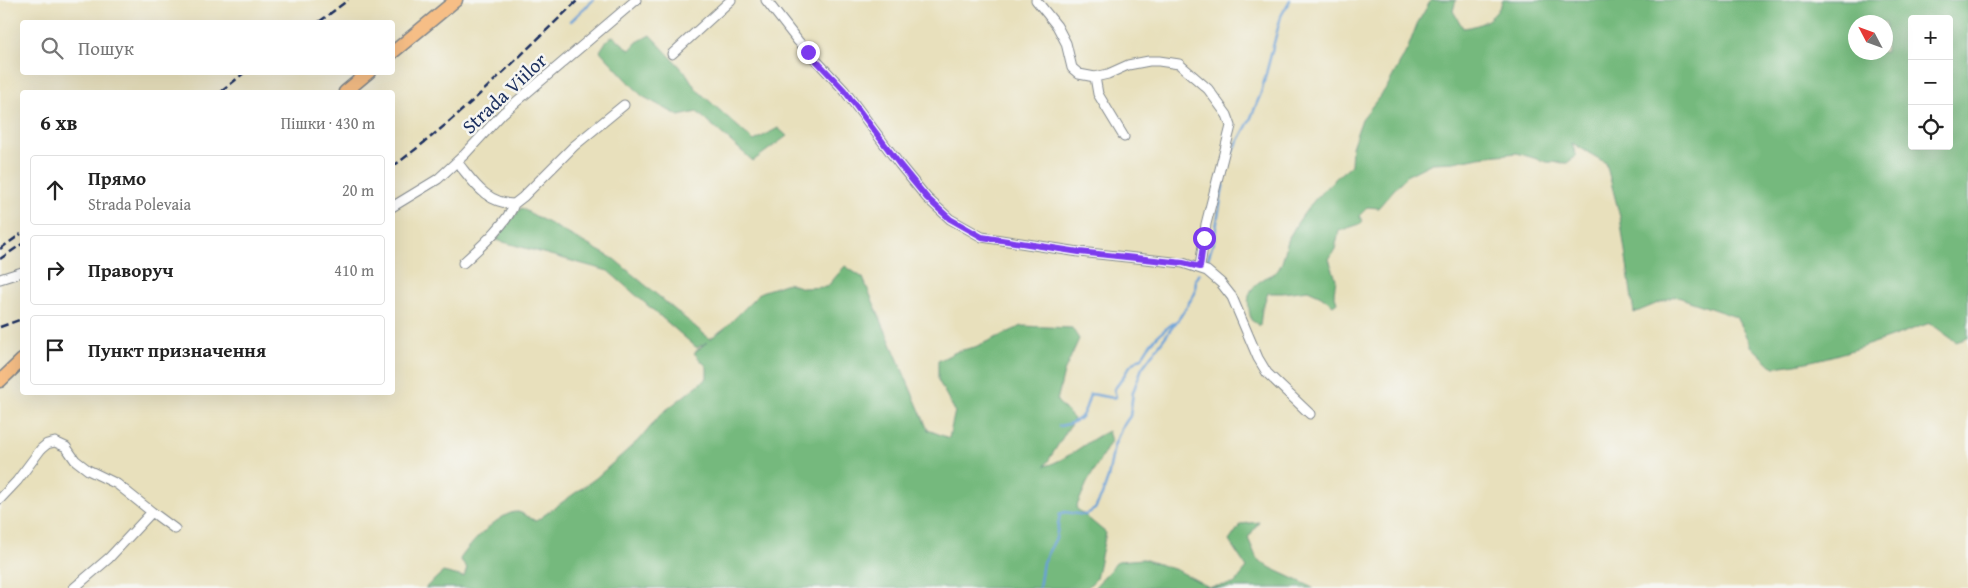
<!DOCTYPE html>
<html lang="uk">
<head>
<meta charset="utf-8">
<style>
	body { margin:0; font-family:"Gentium Book Plus",serif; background:#f2f2f2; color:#222 }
	.controls { position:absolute; right:15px; top:15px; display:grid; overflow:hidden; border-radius:5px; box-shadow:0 5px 20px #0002 }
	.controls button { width:45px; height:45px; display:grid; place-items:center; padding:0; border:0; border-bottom:1px solid #e0e0e0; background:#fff; color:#222; font:25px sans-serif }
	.compass { position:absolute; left:1848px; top:15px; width:45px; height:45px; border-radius:50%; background:#fff; box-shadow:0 5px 20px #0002; rotate:311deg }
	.stop { position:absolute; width:15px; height:15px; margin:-11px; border:4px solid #7c3aed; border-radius:50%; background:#fff }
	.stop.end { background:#7c3aed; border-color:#fff; box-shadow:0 1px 5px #0008 }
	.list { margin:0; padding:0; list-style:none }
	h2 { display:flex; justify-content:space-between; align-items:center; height:65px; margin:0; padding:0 20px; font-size:21px }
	h2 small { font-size:16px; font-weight:400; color:#767676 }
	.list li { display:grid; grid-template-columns:32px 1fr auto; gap:15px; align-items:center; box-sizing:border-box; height:70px; margin:0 10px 10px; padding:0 10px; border:1px solid #e0e0e0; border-radius:5px }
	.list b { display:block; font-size:19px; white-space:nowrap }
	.list p { margin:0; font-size:16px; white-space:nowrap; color:#767676 }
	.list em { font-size:16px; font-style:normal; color:#767676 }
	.icon { flex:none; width:28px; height:28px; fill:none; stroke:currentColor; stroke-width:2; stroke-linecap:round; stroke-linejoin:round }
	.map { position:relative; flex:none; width:1968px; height:588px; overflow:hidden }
	.search { position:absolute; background:#fff; box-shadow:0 5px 20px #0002; left:20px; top:20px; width:375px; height:55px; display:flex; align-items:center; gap:12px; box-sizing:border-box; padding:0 18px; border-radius:5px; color:#767676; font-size:19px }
	.panel { position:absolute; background:#fff; box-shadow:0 5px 20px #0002; left:20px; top:90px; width:375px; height:305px; border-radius:5px }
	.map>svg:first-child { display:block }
</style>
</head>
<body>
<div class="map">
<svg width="1968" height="588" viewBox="0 0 1968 588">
	<rect width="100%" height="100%" fill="#f6f6f2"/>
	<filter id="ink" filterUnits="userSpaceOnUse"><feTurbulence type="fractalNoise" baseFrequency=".02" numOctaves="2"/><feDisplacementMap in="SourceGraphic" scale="10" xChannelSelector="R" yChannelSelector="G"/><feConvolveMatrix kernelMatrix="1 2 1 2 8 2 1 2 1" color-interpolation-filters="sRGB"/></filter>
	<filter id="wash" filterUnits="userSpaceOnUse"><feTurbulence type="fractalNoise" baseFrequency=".0096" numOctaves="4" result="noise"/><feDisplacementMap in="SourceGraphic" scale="20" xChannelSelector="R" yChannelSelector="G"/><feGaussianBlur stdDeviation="1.12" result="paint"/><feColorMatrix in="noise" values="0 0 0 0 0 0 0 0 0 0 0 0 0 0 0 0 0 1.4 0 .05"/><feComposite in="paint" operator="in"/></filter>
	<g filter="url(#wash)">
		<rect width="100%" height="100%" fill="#e8e0bc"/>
		<!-- forest -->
		<path fill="#74b97d" stroke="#48746e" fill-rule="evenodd" d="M1431,0H1456L1453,11L1463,28C1482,26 1496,18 1503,0H1968V338L1956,342L1930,323C1879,341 1827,362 1773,367L1751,346L1736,317L1675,296L1634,313L1620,217L1606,163L1572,143L1576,156L1567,163L1547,162L1517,153L1479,157L1454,162L1432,163L1406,176L1378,208L1368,207L1359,216L1363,221L1360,224L1339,231L1335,249L1329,259L1336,279L1334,293L1337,302L1333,305L1321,296L1308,290L1283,293H1268L1262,309L1260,326L1251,320C1247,300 1245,290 1265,278C1269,276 1275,274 1278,270C1285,260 1285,245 1291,234C1306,206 1327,185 1351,165L1352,147L1362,119L1387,87L1408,48L1417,24ZM1912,19H1949V146H1912ZM1856,22H1886V52H1856Z
			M650,35L686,73L696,89L754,141L778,128L787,136L753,161L697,112L679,116L642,96L600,51L607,40L613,36L630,50L637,42Z
			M521,208L614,259L710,339L726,327L761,292L788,283L803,288L827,287L845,266L863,278L928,430L949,438L955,411L938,380V361L958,351L975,347L1022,326L1072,328L1079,339L1064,372L1057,401L1074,419L1045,466C1068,460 1086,441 1108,431L1111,441L1087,483L1076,508L1106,533L1096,579L1087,588H425L443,572L464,577L467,568L460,559C469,545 500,511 518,512C523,513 531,519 536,521L596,478L642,437L661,414L707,378V367L694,353L707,342L697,348L608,271L496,240Z
			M1259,522L1248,538L1257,559L1271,568L1314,588H1094L1118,561L1143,559L1177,570L1209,587L1234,584L1247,568L1229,541L1241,524Z"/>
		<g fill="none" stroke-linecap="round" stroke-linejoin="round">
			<!-- stream -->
			<path stroke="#69a0d7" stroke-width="2.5" d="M571,21L593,0
				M1206,265L1214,240L1225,175L1231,155L1250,120L1261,93L1281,16L1290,0
				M1059,426C1082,422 1084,417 1090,394C1098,394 1108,399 1116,397L1114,389C1125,379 1127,362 1142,358C1150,341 1161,332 1175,322
				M1039,588L1043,562L1056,538L1060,514L1065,512L1085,515L1095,509L1102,495L1108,478L1114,446L1121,429L1130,416L1133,392L1142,368L1180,317L1195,293L1196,278L1199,274"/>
		</g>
	</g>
	<g filter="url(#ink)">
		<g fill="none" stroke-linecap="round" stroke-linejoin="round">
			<!-- street casing -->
			<g stroke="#82888d" stroke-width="11">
				<path id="street" d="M766,0L798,41L844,90L900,165L927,198L950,219L982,237L1079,252L1183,263L1207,271L1221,283L1232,297L1258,358L1267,373L1310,414
					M1036,0L1057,26L1066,43L1072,68L1079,74L1095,77L1108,74L1128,65L1149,61H1159L1179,64L1208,89L1227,115L1231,126L1206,224L1200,267
					M672,54L731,0
					M1095,77L1098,94L1124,137
					M457,162C473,181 485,203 514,204L523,197L574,146L624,105
					M392,207L438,179L465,154L503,113L636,0
					M463,263C478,249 508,223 514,204
					M0,279L22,272
					M0,499L17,481L41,449L47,444L55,442L66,447L75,460L88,470L117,484L152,512L109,558L74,588
					M152,512L175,529"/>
			</g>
			<!-- primary casing -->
			<g stroke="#82888d" stroke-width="15">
				<path id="primary" d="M392,53L456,0
					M345,92L369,72
					M0,381L22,360"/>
			</g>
			<!-- street -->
			<use href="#street" stroke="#fff" stroke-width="9"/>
			<!-- primary -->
			<use href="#primary" stroke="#f6be86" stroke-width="12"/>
			<!-- rail -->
			<path stroke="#1b2f5e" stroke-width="2.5" stroke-dasharray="8 4" stroke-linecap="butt" d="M319,22L348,0
				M221,92L245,72
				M392,167C460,118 518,57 578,0
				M0,249L21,234
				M0,259L22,244
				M0,327L22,319"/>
		</g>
	</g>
	<g fill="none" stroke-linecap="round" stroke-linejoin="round" filter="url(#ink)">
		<!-- route -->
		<path stroke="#7c3aed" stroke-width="6" d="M808,52L844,90L900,165L927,198L950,219L982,237L1079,252L1183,263L1200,267L1204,238"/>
	</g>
	<g text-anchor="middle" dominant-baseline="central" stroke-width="5" stroke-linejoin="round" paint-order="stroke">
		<!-- street labels -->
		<g font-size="20" fill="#1b2f5e" stroke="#f6f6f2">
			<text transform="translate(504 93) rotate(-43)">Strada Viilor</text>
		</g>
	</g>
</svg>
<div class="controls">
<button>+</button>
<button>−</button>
<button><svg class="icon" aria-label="locate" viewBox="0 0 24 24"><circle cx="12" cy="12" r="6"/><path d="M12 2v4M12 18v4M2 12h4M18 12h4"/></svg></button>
</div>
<svg class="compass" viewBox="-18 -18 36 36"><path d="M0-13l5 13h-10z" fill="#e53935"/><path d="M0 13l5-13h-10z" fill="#767676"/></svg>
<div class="stop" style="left:1204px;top:238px"></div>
<div class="stop end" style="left:808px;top:52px"></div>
<div class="search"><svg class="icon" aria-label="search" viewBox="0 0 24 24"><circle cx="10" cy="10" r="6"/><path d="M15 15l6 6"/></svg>Пошук</div>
<section class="panel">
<h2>6 хв<small>Пішки · 430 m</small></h2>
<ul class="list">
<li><svg class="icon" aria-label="ahead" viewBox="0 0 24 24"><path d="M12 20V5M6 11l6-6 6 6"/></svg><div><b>Прямо</b><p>Strada Polevaia</p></div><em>20 m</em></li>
<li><svg class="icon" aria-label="right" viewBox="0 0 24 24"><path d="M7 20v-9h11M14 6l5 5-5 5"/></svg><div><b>Праворуч</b></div><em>410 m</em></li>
<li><svg class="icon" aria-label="arrive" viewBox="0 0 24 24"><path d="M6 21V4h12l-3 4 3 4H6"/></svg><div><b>Пункт призначення</b></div></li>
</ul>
</section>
</div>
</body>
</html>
